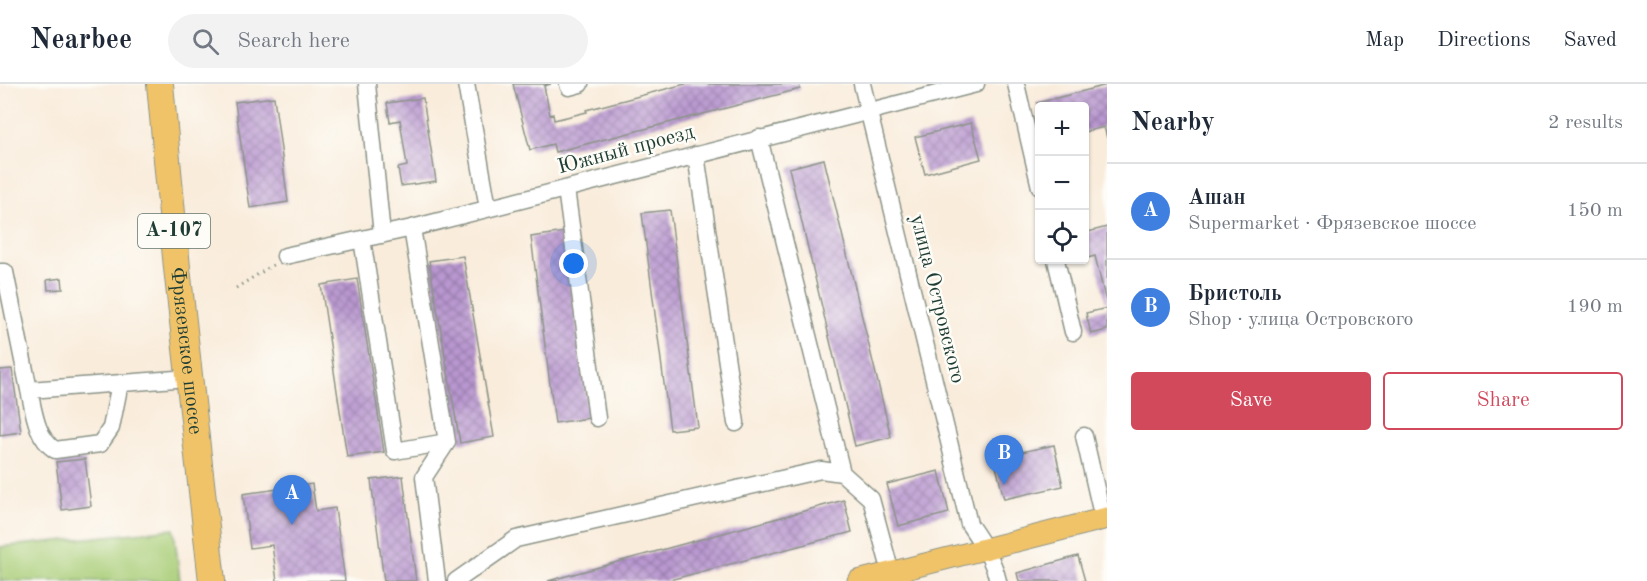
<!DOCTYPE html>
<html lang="en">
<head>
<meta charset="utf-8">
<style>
	body { margin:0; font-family:"Old Standard TT",serif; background:#f2f2f3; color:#1f2937 }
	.controls { position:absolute; right:18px; top:18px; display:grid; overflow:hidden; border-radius:6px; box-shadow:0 2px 4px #0004 }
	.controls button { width:54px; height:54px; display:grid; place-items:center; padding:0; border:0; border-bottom:2px solid #e0e1e3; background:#fff; color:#1f2937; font:30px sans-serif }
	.you { position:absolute; left:574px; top:180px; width:21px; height:21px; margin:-15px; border:4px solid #fff; border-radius:50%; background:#1a73e8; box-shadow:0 0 0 9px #1a73e833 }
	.badge { display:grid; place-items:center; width:39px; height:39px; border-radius:50%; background:#d1495b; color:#fff; font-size:20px; font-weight:700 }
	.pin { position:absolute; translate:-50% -50px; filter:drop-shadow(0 2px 3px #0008) }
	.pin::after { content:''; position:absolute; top:32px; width:21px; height:18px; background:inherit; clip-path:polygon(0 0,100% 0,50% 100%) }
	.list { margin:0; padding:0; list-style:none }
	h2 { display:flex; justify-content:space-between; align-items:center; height:78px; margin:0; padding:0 24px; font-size:26px }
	h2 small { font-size:20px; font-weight:400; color:#747a83 }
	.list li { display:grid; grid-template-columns:39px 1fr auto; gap:18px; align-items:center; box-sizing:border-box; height:96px; padding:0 24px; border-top:2px solid #e0e1e3 }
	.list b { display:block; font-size:22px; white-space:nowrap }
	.list p { margin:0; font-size:20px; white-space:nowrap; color:#747a83 }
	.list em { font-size:20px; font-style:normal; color:#747a83 }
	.actions { display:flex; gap:12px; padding:18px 24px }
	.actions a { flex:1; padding:14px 0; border:2px solid #d1495b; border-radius:6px; text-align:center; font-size:21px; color:#d1495b }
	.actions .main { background:#d1495b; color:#fff }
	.icon { flex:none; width:33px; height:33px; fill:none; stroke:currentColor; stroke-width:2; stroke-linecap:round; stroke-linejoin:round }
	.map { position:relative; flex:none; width:1107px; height:497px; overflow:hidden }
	header { display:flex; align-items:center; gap:36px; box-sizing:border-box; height:84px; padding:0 30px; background:#fff; border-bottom:2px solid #e0e1e3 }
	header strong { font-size:28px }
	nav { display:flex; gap:33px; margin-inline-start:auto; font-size:21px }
	.search { width:420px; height:54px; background:#f2f2f3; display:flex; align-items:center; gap:15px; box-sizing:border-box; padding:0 21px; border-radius:33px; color:#747a83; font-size:22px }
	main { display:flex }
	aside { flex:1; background:#fff }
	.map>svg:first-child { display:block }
</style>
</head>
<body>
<header>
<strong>Nearbee</strong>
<div class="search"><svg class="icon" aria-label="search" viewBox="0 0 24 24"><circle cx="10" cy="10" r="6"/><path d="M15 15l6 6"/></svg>Search here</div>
<nav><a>Map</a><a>Directions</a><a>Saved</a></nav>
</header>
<main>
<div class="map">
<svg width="1107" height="497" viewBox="0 0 1107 497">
	<defs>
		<pattern id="building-cross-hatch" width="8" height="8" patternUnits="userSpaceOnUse" patternTransform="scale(1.5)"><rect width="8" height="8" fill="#b997d0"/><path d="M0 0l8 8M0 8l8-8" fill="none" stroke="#967caa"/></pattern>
	</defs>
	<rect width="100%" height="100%" fill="#fdfcf7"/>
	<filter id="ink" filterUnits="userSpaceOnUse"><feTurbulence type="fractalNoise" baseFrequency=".0167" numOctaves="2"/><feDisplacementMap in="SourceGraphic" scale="12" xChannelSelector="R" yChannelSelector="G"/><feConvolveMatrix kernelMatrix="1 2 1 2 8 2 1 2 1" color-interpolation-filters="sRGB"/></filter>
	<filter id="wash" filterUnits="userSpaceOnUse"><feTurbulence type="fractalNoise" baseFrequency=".008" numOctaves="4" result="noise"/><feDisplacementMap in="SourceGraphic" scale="24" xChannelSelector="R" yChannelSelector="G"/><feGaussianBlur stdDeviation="1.35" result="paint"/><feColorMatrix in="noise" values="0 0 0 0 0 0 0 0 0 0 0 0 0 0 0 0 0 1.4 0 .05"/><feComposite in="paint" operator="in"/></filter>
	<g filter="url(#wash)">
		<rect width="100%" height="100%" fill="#f9ecdb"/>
		<!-- garden -->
		<path fill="#a9cd77" stroke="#648556" stroke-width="1.5" d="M174,445L180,497H0V463Z"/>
		<g id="blocks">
			<!-- building -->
			<path fill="url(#building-cross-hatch)" d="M513,0H551L544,2L550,31L553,30L554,36L587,28L586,26L685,0H799L800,5L555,68L553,60L530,66Z
				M1107,1V54L1104,43L1084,48V22H1038L1037,19Z
				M274,13L288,118L250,124L235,18Z
				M423,14L436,97L401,102L398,84L407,82L400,36L390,38L387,19Z
				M971,39L981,75L925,90L915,53Z
				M824,75L891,353L855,362L789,84Z
				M670,126L698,343L670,346L642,129Z
				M1107,143V218H1106L1095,172L1084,175V149Z
				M565,148L589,334L555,339L531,153Z
				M463,172L494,353L460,359L429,177Z
				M62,194L63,205L48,206L47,196Z
				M357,195L384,368L347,373L321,201Z
				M1107,224V246L1091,250L1086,229Z
				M12,285L21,348L0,351V286Z
				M1054,361L1063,402L1004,415L994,374Z
				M85,375L91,422L62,426L56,378Z
				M939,387L949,429L898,442L887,400Z
				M403,392L416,497H384L371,396Z
				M312,400L316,427L335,424L345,497H277L272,461L250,464L243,410Z
				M844,416L852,448L666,497H548Z
				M1078,472L1085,497H1019L1017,489Z"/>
		</g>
	</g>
	<g filter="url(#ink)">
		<use href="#blocks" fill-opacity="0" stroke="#8c9488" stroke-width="1.5"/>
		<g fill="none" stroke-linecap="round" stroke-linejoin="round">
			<!-- minor casing -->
			<g stroke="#8c9488" stroke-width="19">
				<path id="minor" d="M367,0L382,151
					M466,0L488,124
					M568,0L569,3L580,0
					M862,0L969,440C982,459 993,475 998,497
					M1016,0L1040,103
					M696,71L736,339
					M566,105L597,334
					M362,155L395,367L447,358L412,144
					M285,172L412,144L976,0
					M1056,176L1073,248
					M0,188H5L29,306L189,294
					M29,306C34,328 36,353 55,366L100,360L111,344L120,299
					M1084,352L1103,435
					M842,389L871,415L891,489
					M437,497L424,393L447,358
					M456,497L516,455L821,386L842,389L759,54"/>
			</g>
			<!-- major casing -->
			<g stroke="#8c9488" stroke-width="23">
				<path id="major" d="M858,497L1107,434"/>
			</g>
			<!-- highway casing -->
			<g stroke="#8c9488" stroke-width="28">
				<g id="highway">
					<path id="s1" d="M160,0L177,184L212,497"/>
				</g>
			</g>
			<!-- path -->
			<path stroke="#8c9488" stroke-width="3" stroke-dasharray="1.5 4.5" stroke-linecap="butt" d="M236,204L273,181"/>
			<!-- minor -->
			<use href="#minor" stroke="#fff" stroke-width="16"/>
			<!-- major -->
			<use href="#major" stroke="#f1c369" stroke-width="21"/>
			<!-- highway -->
			<use href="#highway" stroke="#f1c369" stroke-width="26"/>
		</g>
	</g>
	<g text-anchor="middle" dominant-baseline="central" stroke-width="5" stroke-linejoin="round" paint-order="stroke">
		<!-- shield labels -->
		<rect fill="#fdfcf7" stroke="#62766e" stroke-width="1.5" x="138" y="130" width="72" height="34" rx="4.5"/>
		<g font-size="20" font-weight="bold" fill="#1f3d34">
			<text x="174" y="147">А-107</text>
		</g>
		<!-- street labels -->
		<g font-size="21" fill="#1f3d34" stroke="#fdfcf7">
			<text transform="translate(626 66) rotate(-15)">Южный проезд</text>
			<text transform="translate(937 215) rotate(76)">улица Островского</text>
			<text stroke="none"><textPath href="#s1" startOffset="268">Фрязевское шоссе</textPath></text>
		</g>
	</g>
</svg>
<div class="controls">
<button>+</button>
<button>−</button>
<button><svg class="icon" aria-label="locate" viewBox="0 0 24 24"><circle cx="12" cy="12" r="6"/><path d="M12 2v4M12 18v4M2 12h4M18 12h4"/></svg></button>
</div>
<div class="you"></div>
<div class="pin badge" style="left:292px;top:441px;background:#3f7fe0">A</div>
<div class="pin badge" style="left:1004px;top:401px;background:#3f7fe0">B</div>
</div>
<aside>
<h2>Nearby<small>2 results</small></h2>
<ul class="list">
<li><span class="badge" style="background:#3f7fe0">A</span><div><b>Ашан</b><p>Supermarket · Фрязевское шоссе</p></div><em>150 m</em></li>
<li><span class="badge" style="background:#3f7fe0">B</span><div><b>Бристоль</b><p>Shop · улица Островского</p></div><em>190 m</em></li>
</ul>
<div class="actions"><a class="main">Save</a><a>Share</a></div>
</aside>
</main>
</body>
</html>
